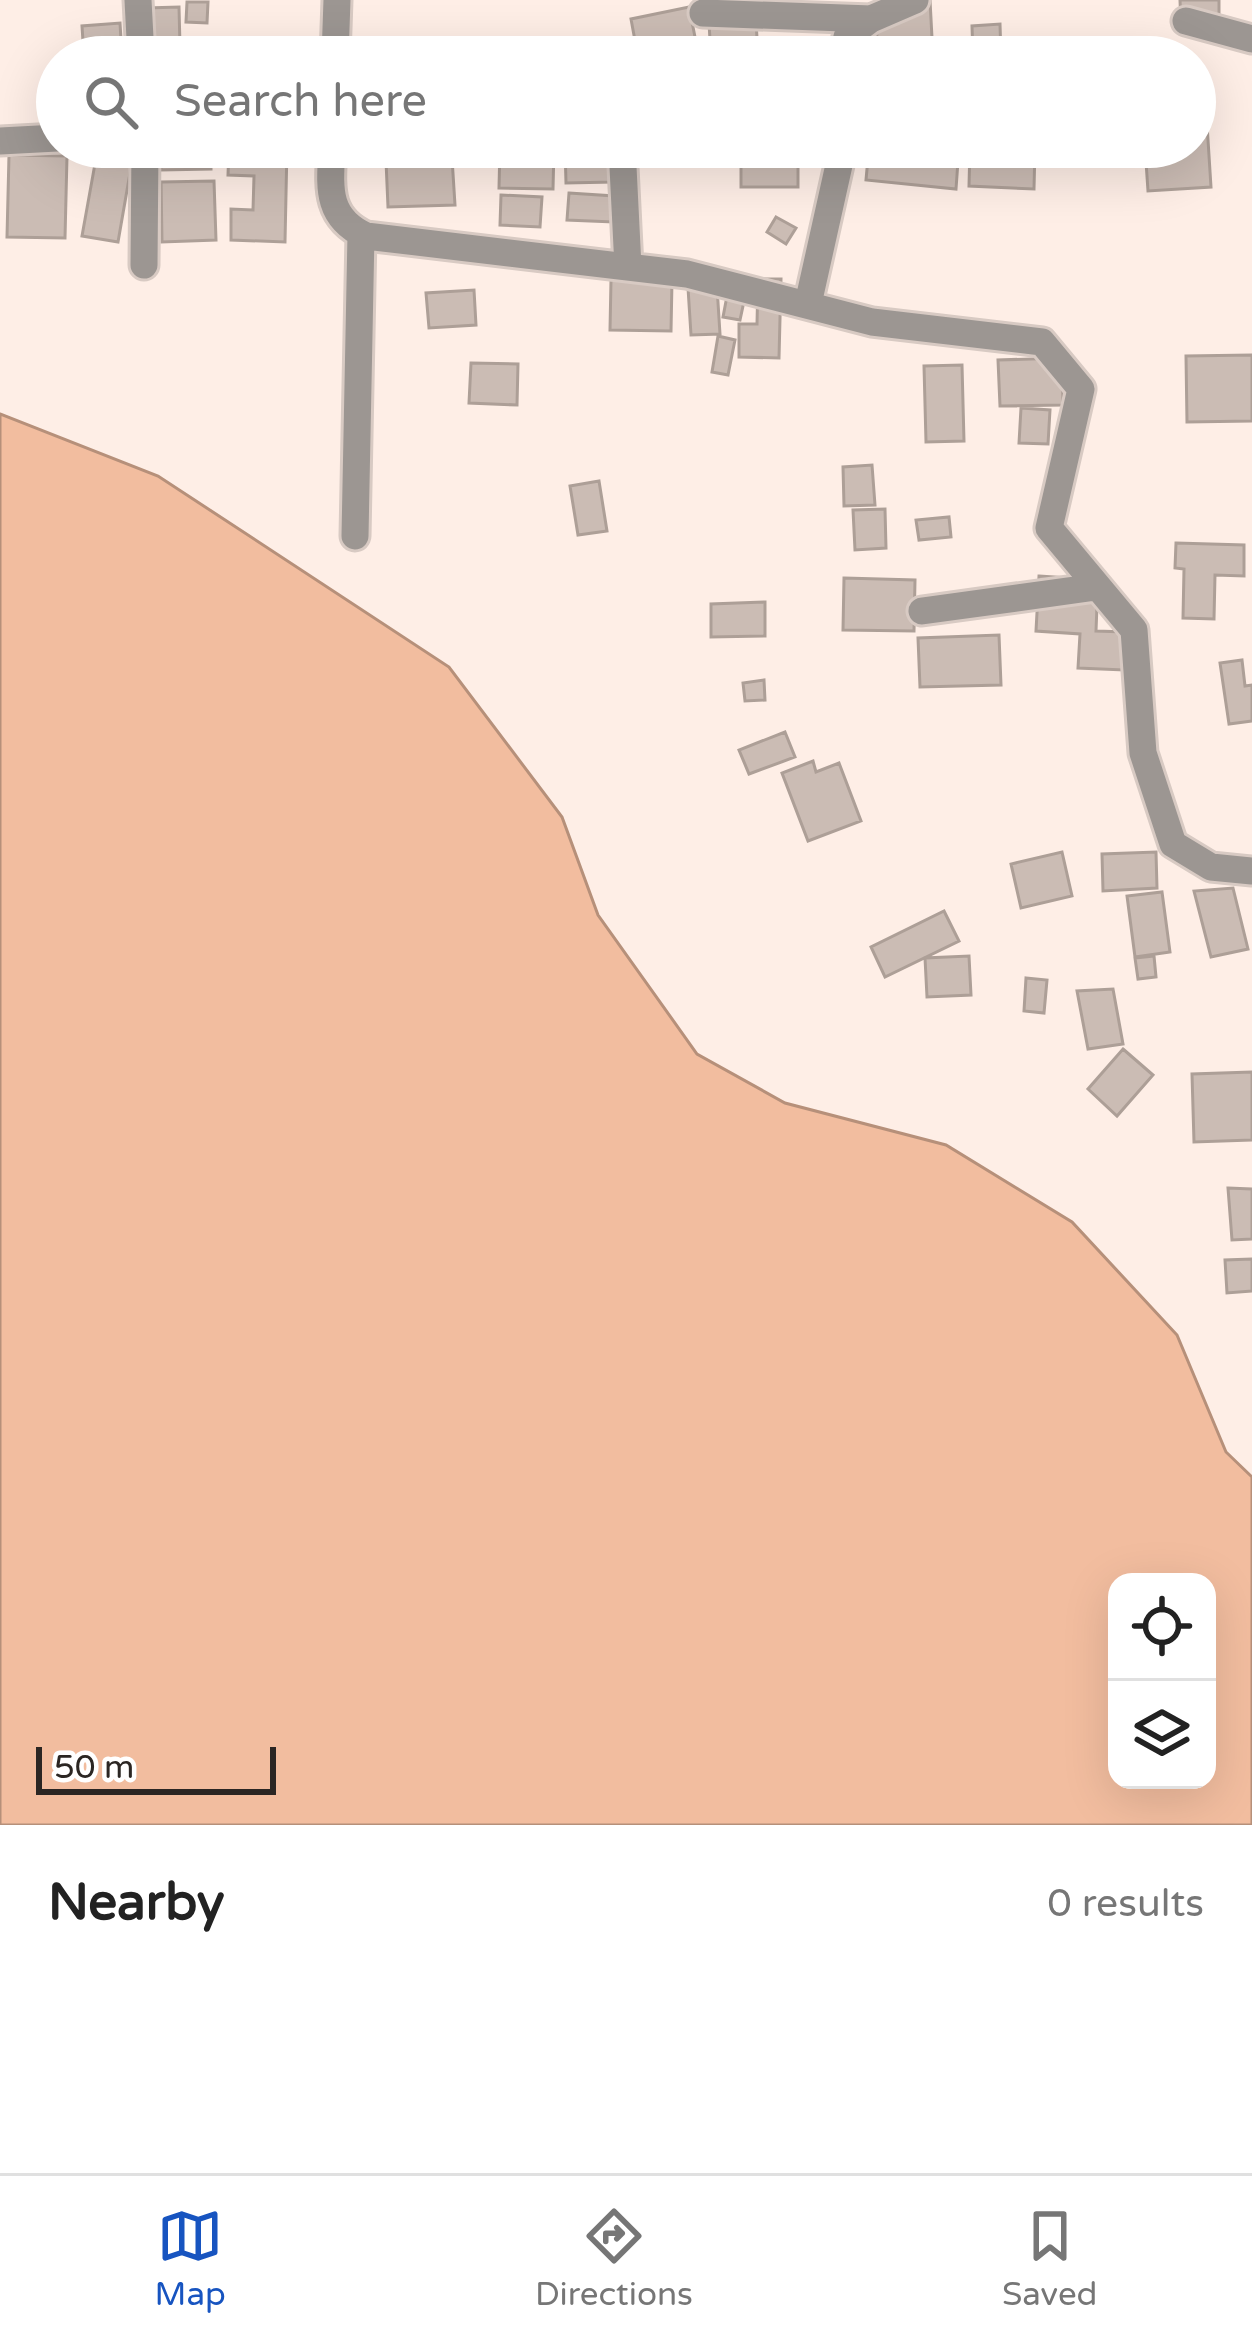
<!DOCTYPE html>
<html lang="en">
<head>
<meta charset="utf-8">
<style>
	body { margin:0; font-family:"Varela Round",sans-serif; background:#f6f6f6; color:#222 }
	.controls { position:absolute; right:36px; bottom:36px; display:grid; overflow:hidden; border-radius:24px; box-shadow:0 12px 48px #0002 }
	.controls button { width:108px; height:108px; display:grid; place-items:center; padding:0; border:0; border-bottom:3px solid #e0e0e0; background:#fff; color:#222; font:60px sans-serif }
	.scale { position:absolute; left:36px; bottom:30px; width:240px; box-sizing:border-box; padding-left:12px; border:6px solid #2b2623; border-top:0; font-size:33px; line-height:42px; white-space:nowrap; color:#2b2623; -webkit-text-stroke:9px #fff; paint-order:stroke }
	.list { margin:0; padding:0; list-style:none }
	h2 { display:flex; justify-content:space-between; align-items:center; height:156px; margin:0; padding:0 48px; font-size:51px }
	h2 small { font-size:39px; font-weight:400; color:#767676 }
	.icon { flex:none; width:66px; height:66px; fill:none; stroke:currentColor; stroke-width:2; stroke-linecap:round; stroke-linejoin:round }
	.map { position:relative; flex:none; width:1252px; height:1825px; overflow:hidden }
	.search { position:absolute; background:#fff; box-shadow:0 12px 48px #0002; left:36px; right:36px; top:36px; height:132px; display:flex; align-items:center; gap:30px; box-sizing:border-box; padding:0 42px; border-radius:66px; color:#767676; font-size:45px }
	.sheet { height:348px; background:#fff }
	nav { display:flex; justify-content:space-around; align-items:center; box-sizing:border-box; height:168px; border-top:3px solid #e0e0e0; background:#fff; font-size:33px; color:#767676 }
	nav a { display:grid; justify-items:center; gap:6px }
	nav .on { color:#1754c0 }
	.map>svg:first-child { display:block }
</style>
</head>
<body>
<div class="map">
<svg width="1252" height="1825" viewBox="0 0 1252 1825">
	<rect width="100%" height="100%" fill="#feeee6"/>
	<!-- water -->
	<path fill="#f2bd9f" stroke="#b6907a" stroke-width="3" fill-rule="evenodd" d="M0,414L158,476L449,667L562,817L598,915L697,1054L785,1103L946,1145L1072,1222L1177,1335L1226,1452L1252,1477V1825H0ZM1117,1582H1207V1780H1117Z"/>
	<!-- building -->
	<path fill="#cbbcb4" stroke="#ad9f97" stroke-width="3" d="M897,0H930L933,57H878L876,21Z
		M1180,0H1219V24L1181,26Z
		M187,2H208L207,23L186,22Z
		M179,7L180,46L147,47L146,8Z
		M689,7L699,57H638L631,19Z
		M756,20L758,57H711L709,23Z
		M120,23L122,56L84,57L82,26Z
		M1000,24L1001,57H973L972,26Z
		M390,38L449,40L448,57H389Z
		M1195,124H1207L1211,187L1148,191L1145,147H1195Z
		M98,147L134,150L118,242L82,236Z
		M161,147H211V169L161,170Z
		M229,147H287L285,242L231,240V209L253,210L254,176L228,175Z
		M500,147L554,148L553,189L499,188Z
		M565,147H612L613,182L566,183Z
		M741,147H798V187H741Z
		M869,147H959L956,189L866,180Z
		M970,147H1035L1034,189L969,186Z
		M9,155L67,156L65,238L7,237Z
		M452,158L455,205L388,207L386,161Z
		M214,181L216,240L162,242L161,182Z
		M569,193L614,196L613,222L567,220Z
		M501,195L542,197L540,227L500,225Z
		M776,217L796,228L786,244L767,232Z
		M716,271L720,334L691,335L687,272Z
		M731,275L749,278L740,320L723,317Z
		M758,279H781L779,358L739,357V324H757Z
		M611,280L672,281L671,331L610,330Z
		M474,290L476,325L429,328L426,293Z
		M718,336L735,340L728,375L712,372Z
		M1252,355V421L1187,422L1186,356Z
		M1062,358L1063,405L1000,406L998,360Z
		M471,363L518,364L517,405L469,403Z
		M962,365L964,441L926,442L924,366Z
		M1021,408L1050,410L1048,444L1019,443Z
		M872,465L875,505L844,506L843,467Z
		M599,481L607,531L578,535L570,486Z
		M885,509L886,548L855,550L853,510Z
		M949,517L951,537L919,540L916,520Z
		M1176,543L1244,545V576L1215,575L1214,619L1183,618L1184,569L1175,568Z
		M1039,576L1098,580L1096,631L1126,632L1124,670L1078,668L1080,634L1036,631Z
		M844,578L915,580L914,631L843,630Z
		M765,602V636L711,637V604Z
		M999,635L1001,685L920,687L918,638Z
		M1242,660L1245,686L1252,685V721L1229,724L1220,663Z
		M764,680L765,700L745,701L743,683Z
		M785,732L795,757L749,774L739,750Z
		M813,761L816,772L839,763L861,821L808,841L782,773Z
		M1062,852L1072,896L1021,908L1011,864Z
		M1156,852L1157,888L1103,891L1102,854Z
		M1233,888L1248,949L1211,957L1194,891Z
		M1162,892L1170,952L1135,957L1127,896Z
		M944,911L959,941L885,977L871,947Z
		M969,956L971,995L927,997L925,958Z
		M1154,956L1156,977L1138,979L1135,958Z
		M1026,978L1047,980L1044,1013L1024,1011Z
		M1113,989L1123,1044L1088,1049L1077,991Z
		M1123,1049L1153,1075L1117,1116L1088,1089Z
		M1252,1072V1140L1194,1142L1192,1074Z
		M1228,1188L1252,1189V1239L1232,1240Z
		M1252,1259V1291L1227,1293L1225,1260Z"/>
	<g fill="none" stroke-linecap="round" stroke-linejoin="round">
		<!-- minor casing -->
		<g stroke="#d8cac3" stroke-width="33">
			<path id="minor" d="M138,0L141,57
				M703,13L871,19
				M1186,21L1252,39
				M335,57L337,0
				M843,57L847,37L871,19L915,0
				M0,141L57,138
				M332,147C330,186 325,217 366,236L687,274L872,322L1042,342L1081,389L1049,528L1134,630L1143,753L1173,844L1211,867L1252,871
				M622,147L628,267
				M144,265L145,147
				M808,304L843,147
				M355,536L361,234
				M922,611L1096,587"/>
		</g>
		<!-- minor -->
		<use href="#minor" stroke="#9c9692" stroke-width="27"/>
	</g>
</svg>
<div class="controls">
<button><svg class="icon" aria-label="locate" viewBox="0 0 24 24"><circle cx="12" cy="12" r="6"/><path d="M12 2v4M12 18v4M2 12h4M18 12h4"/></svg></button>
<button><svg class="icon" aria-label="layers" viewBox="0 0 24 24"><path d="M12 4l9 5-9 5-9-5zM3 14l9 5 9-5"/></svg></button>
</div>
<div class="scale">50 m</div>
<div class="search"><svg class="icon" aria-label="search" viewBox="0 0 24 24"><circle cx="10" cy="10" r="6"/><path d="M15 15l6 6"/></svg>Search here</div>
</div>
<section class="sheet">
<h2>Nearby<small>0 results</small></h2>
<ul class="list">
</ul>
</section>
<nav>
<a class="on"><svg class="icon" aria-label="map" viewBox="0 0 24 24"><path d="M3 6l6-2 6 2 6-2v14l-6 2-6-2-6 2zM9 4v14M15 6v14"/></svg>Map</a>
<a><svg class="icon" aria-label="directions" viewBox="0 0 24 24"><path d="M12 3l9 9-9 9-9-9zM9 14v-3h6M13 9l2 2-2 2"/></svg>Directions</a>
<a><svg class="icon" aria-label="saved" viewBox="0 0 24 24"><path d="M7 4h10v16l-5-4-5 4z"/></svg>Saved</a>
</nav>
</body>
</html>
